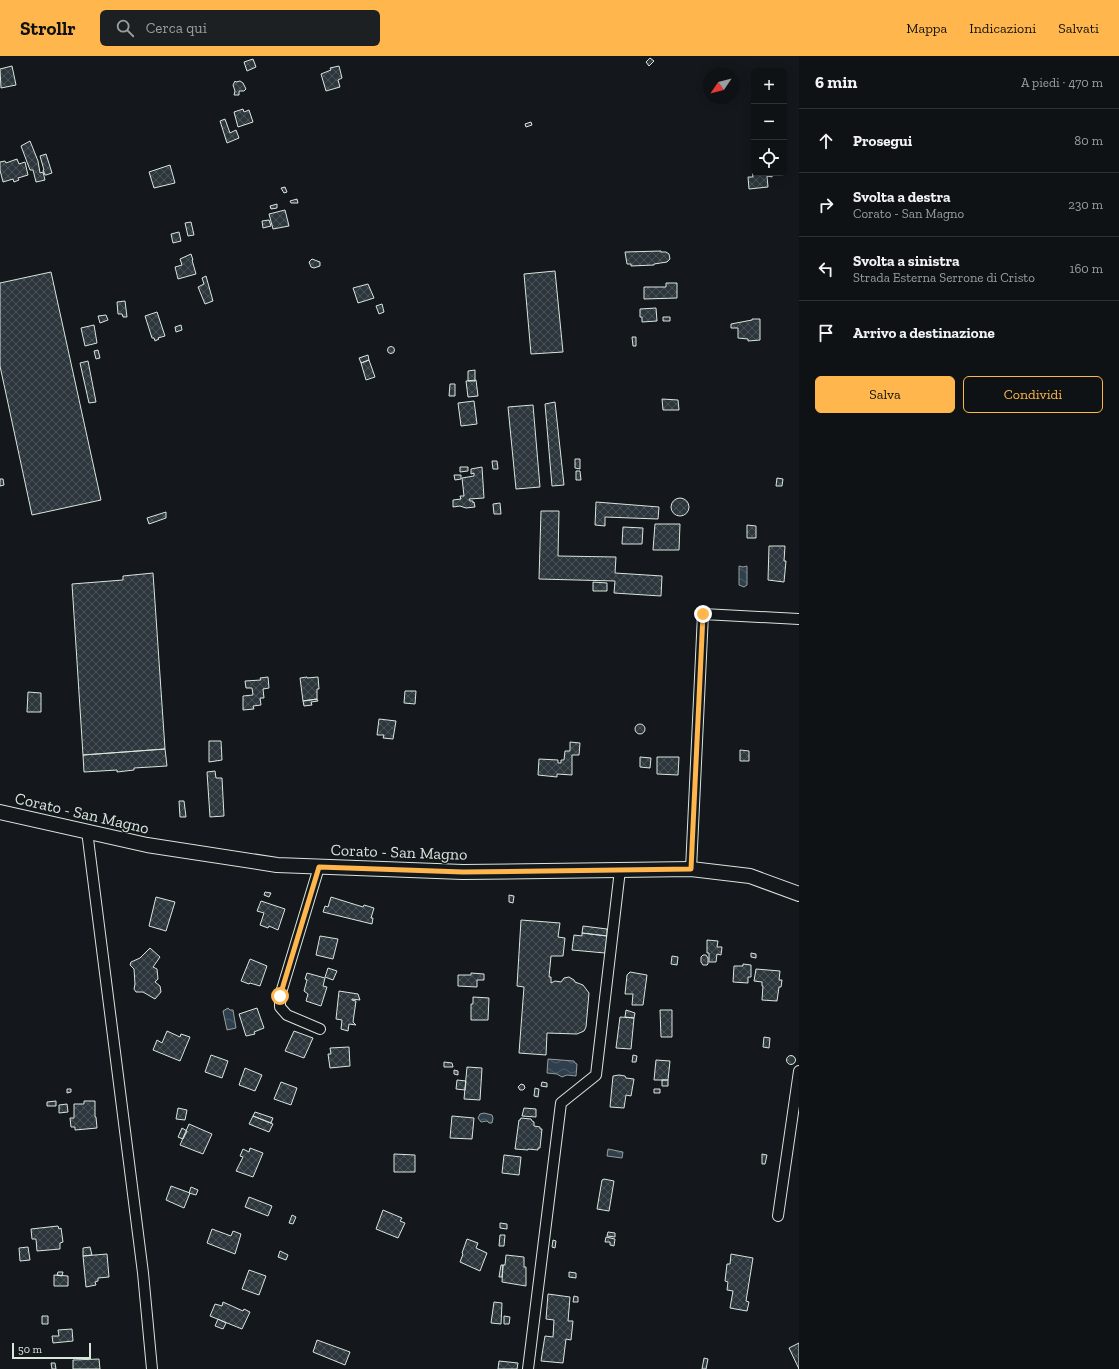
<!DOCTYPE html>
<html lang="it">
<head>
<meta charset="utf-8">
<style>
	body { margin:0; font-family:"Zilla Slab",serif; background:#1d2022; color:#f1f3f6 }
	.controls { position:absolute; right:12px; top:12px; display:grid; overflow:hidden; border-radius:6px; box-shadow:0 2px 10px #0003 }
	.controls button { width:36px; height:36px; display:grid; place-items:center; padding:0; border:0; border-bottom:1px solid #2f3234; background:#0f1215; color:#f1f3f6; font:20px sans-serif }
	.compass { position:absolute; left:703px; top:12px; width:36px; height:36px; border-radius:50%; background:#0f1215; box-shadow:0 2px 10px #0003; rotate:235deg }
	.scale { position:absolute; left:12px; bottom:10px; width:79px; box-sizing:border-box; padding-left:4px; border:2px solid #d8e6dc; border-top:0; font-size:11px; line-height:14px; white-space:nowrap; color:#d8e6dc; -webkit-text-stroke:3px #14181c; paint-order:stroke }
	.stop { position:absolute; width:12px; height:12px; margin:-9px; border:3px solid #ffb74d; border-radius:50%; background:#fff }
	.stop.end { background:#ffb74d; border-color:#fff; box-shadow:0 1px 4px #0008 }
	.list { margin:0; padding:0; list-style:none }
	h2 { display:flex; justify-content:space-between; align-items:center; height:52px; margin:0; padding:0 16px; font-size:17px }
	h2 small { font-size:13px; font-weight:400; color:#9b9ea0 }
	.list li { display:grid; grid-template-columns:26px 1fr auto; gap:12px; align-items:center; box-sizing:border-box; height:64px; padding:0 16px; border-top:1px solid #2f3234 }
	.list b { display:block; font-size:15px; white-space:nowrap }
	.list p { margin:0; font-size:13px; white-space:nowrap; color:#9b9ea0 }
	.list em { font-size:13px; font-style:normal; color:#9b9ea0 }
	.actions { display:flex; gap:8px; padding:12px 16px }
	.actions a { flex:1; padding:9px 0; border:1px solid #ffb74d; border-radius:6px; text-align:center; font-size:14px; color:#ffb74d }
	.actions .main { background:#ffb74d; color:#111 }
	.icon { flex:none; width:22px; height:22px; fill:none; stroke:currentColor; stroke-width:2; stroke-linecap:round; stroke-linejoin:round }
	.map { position:relative; flex:none; width:799px; height:1313px; overflow:hidden }
	header { display:flex; align-items:center; gap:24px; box-sizing:border-box; height:56px; padding:0 20px; background:#ffb74d; color:#111 }
	header strong { font-size:19px }
	nav { display:flex; gap:22px; margin-inline-start:auto; font-size:14px }
	.search { width:280px; height:36px; background:#1d2022; display:flex; align-items:center; gap:10px; box-sizing:border-box; padding:0 14px; border-radius:6px; color:#9b9ea0; font-size:15px }
	main { display:flex }
	aside { flex:1; background:#0f1215 }
	.map>svg:first-child { display:block }
</style>
</head>
<body>
<header>
<strong>Strollr</strong>
<div class="search"><svg class="icon" aria-label="search" viewBox="0 0 24 24"><circle cx="10" cy="10" r="6"/><path d="M15 15l6 6"/></svg>Cerca qui</div>
<nav><a>Mappa</a><a>Indicazioni</a><a>Salvati</a></nav>
</header>
<main>
<div class="map">
<svg width="799" height="1313" viewBox="0 0 799 1313">
	<defs>
		<pattern id="water-waves" width="16" height="10" patternUnits="userSpaceOnUse"><rect width="16" height="10" fill="#2f3f4d"/><path d="M0 5q4-4 8 0t8 0" fill="none" stroke="#4c5b66"/></pattern>
		<pattern id="building-cross-hatch" width="8" height="8" patternUnits="userSpaceOnUse"><rect width="8" height="8" fill="#2c363c"/><path d="M0 0l8 8M0 8l8-8" fill="none" stroke="#4a5358"/></pattern>
	</defs>
	<rect width="100%" height="100%" fill="#14181c"/>
	<!-- water -->
	<path fill="url(#water-waves)" stroke="#939e99" d="M739,510L743,511L747,510V529L744,531L739,529Z
		M228,952L230,954H233L236,972L227,974L223,955Z
		M548,1003L574,1005L575,1007L577,1008L576,1020L567,1019L562,1021L557,1018L547,1017Z
		M484,1057L492,1059L493,1062L492,1067H489L487,1065L481,1066L478,1062L480,1058Z
		M608,1093L623,1096L622,1102L607,1100Z"/>
	<!-- building -->
	<path fill="url(#building-cross-hatch)" stroke="#d8e6dc" d="M650,2L654,5L649,10L646,6Z
		M253,3L256,11L247,15L244,6Z
		M12,10L16,29L1,32L0,13Z
		M339,10L342,22L338,24L340,31L326,35L321,18L331,14L330,12Z
		M235,25L236,26L240,25L243,27L246,33L244,35H239V39H234L235,35L233,29Z
		M243,53L244,56L249,54L253,66L238,71L234,56Z
		M225,63L230,77L236,74L239,82L227,87L220,65Z
		M531,66L532,69L526,71L525,68Z
		M30,85L38,105L40,117L43,116L45,124L36,126L33,114H30L21,90Z
		M46,98L52,117L46,119H45L43,114H44L40,100Z
		M17,103L19,108L25,106L28,119L18,122L19,124L14,126L13,123L3,126L0,114V106L5,105L6,107Z
		M170,109L175,127L154,132L149,116Z
		M752,113H754V117H773L772,121L767,120L768,131L749,133L748,121H753Z
		M285,131L287,136L284,137L281,132Z
		M297,143L298,147H291L290,145Z
		M277,148V152L271,153L270,150Z
		M285,154L289,170L273,173L269,158Z
		M269,164L271,170L263,172L262,165Z
		M191,166L194,179L188,180L185,167Z
		M179,176L181,185L173,187L171,178Z
		M661,195V196H666L669,198L670,203L667,206L654,208V209L631,210V208H627L625,196Z
		M191,198L193,204H192L196,218L178,223L175,211L182,209L180,203Z
		M312,203L320,206V210L314,212L311,211L309,206Z
		M555,215L563,296L531,298L524,218Z
		M51,216L101,444L32,459L0,310V227Z
		M206,220L213,245L205,248L198,231L204,228L202,222Z
		M666,227H677V242L644,243V231H666Z
		M368,228L374,242L358,247L353,232Z
		M125,245L127,261H123L122,258H118L117,246Z
		M382,248L384,256L379,258L376,250Z
		M656,252L657,265L642,266V261H640V253Z
		M157,256L165,280L158,282L159,283L155,285L154,282H152L145,260Z
		M106,259L108,264L100,267L98,260Z
		M663,261H670V265H663Z
		M752,263H760V284L748,285V283L738,282V272H731V268L752,264Z
		M94,269L97,287L85,290L81,272Z
		M181,269L182,274L176,276L175,271Z
		M632,281H636V290H633Z
		M387.5 294a3.5 3.5 0 1 1 7 0a3.5 3.5 0 1 1-7 0Z
		M98,294L100,302L96,303L94,295Z
		M368,299L369,304L361,307L359,302Z
		M369,304L375,321L366,324L361,307Z
		M88,305L96,346L89,347L80,307Z
		M475,314V325H468V315Z
		M476,324L478,340L468,341L466,325Z
		M450,328H455V340H449Z
		M662,343L678,344L679,354H663Z
		M474,345L477,368L461,370L458,347Z
		M555,346L564,429L552,430L545,348Z
		M533,349L540,431L516,433L508,351Z
		M575,403H580V413L575,412Z
		M492,405H497L498,413H493Z
		M460,411H468V415L460,416Z
		M482,411L484,442L469,443L470,445H473V447L474,446L475,451L466,452L460,450L453,451V444L461,443L460,440H464L462,422L474,420V417L471,418V413Z
		M576,415H580L581,424H576Z
		M454,419H461V423L455,424Z
		M777,422L783,423L782,430H776Z
		M0,423H3L4,429L0,430Z
		M671 451a9 9 0 1 1 18 0a9 9 0 1 1-18 0Z
		M596,446L659,451L658,463L605,461V470L595,469Z
		M500,447L501,458H494L493,448Z
		M541,455H559L558,500L616,501L615,517L662,520L661,540L614,537L615,525L539,523Z
		M166,456V462L149,468L147,462Z
		M655,468H680L679,494H653Z
		M747,469L756,470V482H747Z
		M623,471L643,472L642,488H622Z
		M769,490H785L784,505H786L784,526L768,524Z
		M153,517L165,693L83,699L72,528L123,524V520Z
		M593,526L607,527V535H593Z
		M268,621L269,632L263,633L264,642H260L261,649L253,650L254,653L243,654V640L253,639L252,632H246L245,625L261,624L260,622Z
		M307,621V622L318,621L319,633H317V643L303,645L300,622Z
		M405,635H416L415,648L404,647Z
		M28,636L41,637V656H27Z
		M317,643L318,645L311,646L312,649L304,650L303,645Z
		M379,663L396,665L393,683L383,682L384,679H377Z
		M635 673a5 5 0 1 1 10 0a5 5 0 1 1-10 0Z
		M209,685H221L222,704L209,706Z
		M570,686L580,687L579,699H572V719L557,718V721L538,719L539,703L558,704V707H561V704H564L565,695H570Z
		M165,693L167,710L134,712V714L117,716V714L84,716L83,699Z
		M740,694L749,695V705H740Z
		M640,701L651,702L650,712L640,711Z
		M657,701H679L678,719L657,718Z
		M215,715L216,722H222L224,760L210,761L207,716Z
		M179,745H184L186,761H180Z
		M265,836L271,837L269,841L264,839Z
		M509,839L514,840L513,847L509,846Z
		M156,841L175,846L166,875L149,870Z
		M331,841L363,851L364,849L374,852L371,862H373L372,868L323,856L325,850L328,851Z
		M261,845L285,853L278,874L269,870L268,872L260,869L264,857L257,855Z
		M521,864L560,867L558,881L565,882L563,900H551L549,921H551V927L555,925L561,926L564,922L569,921L574,924L575,926L583,929L589,937L586,971L584,975L577,978L547,977L546,999L519,997L524,931L517,930Z
		M583,870L607,873V880L582,877Z
		M582,877L607,880L605,897L572,894L574,879L582,880Z
		M320,880L338,883L333,903L316,899Z
		M707,884L718,885L717,891H722L721,899L717,898L716,906H709V897H707Z
		M150,892L160,901L153,911L157,913L158,923L155,926L160,930L161,936L155,943L143,936H136L134,933L135,928L134,913L130,909L131,906L140,902Z
		M751,897L756,898V902L751,901Z
		M703,899H706L708,902V908L707,909H703L701,906V901Z
		M672,900L678,901L677,909L671,908Z
		M250,903L267,910L260,930L250,927L249,928L241,925Z
		M743,908L751,909V921H748V927L733,926L734,910H743Z
		M328,912L337,915L333,924L325,921Z
		M756,913L780,915L779,924H782L781,931H779L777,945L762,944L763,930H762V926L754,925Z
		M630,916L647,919L643,949H632L633,938H625L627,919Z
		M307,917L325,922L323,930L327,931L321,950L306,945L308,938L304,935L307,924L305,923Z
		M471,917L484,918V924H477V931L458,930V919H471Z
		M339,935L358,938L360,944L352,943V944L356,945L353,966L356,969L349,968L348,975L341,973L342,964L336,963Z
		M473,941L489,942L488,964H471V948H473Z
		M257,952L264,972L254,976L255,978L246,980L239,958Z
		M626,954L635,957L634,962L625,961Z
		M660,954H672V981H661Z
		M620,961L634,962L631,993L616,992Z
		M167,975L180,981L181,978L190,981L180,1005L153,994L157,984L162,987Z
		M294,975L313,982L304,1002L285,995Z
		M764,981L770,982L769,992L763,991Z
		M349,991L350,1010L330,1012L328,998H331L330,992Z
		M211,999L228,1005L222,1022L205,1016Z
		M633,999L637,1000L636,1006H632Z
		M786.5 1004a4.5 4.5 0 1 1 9 0a4.5 4.5 0 1 1-9 0Z
		M656,1004L670,1005L668,1024H654Z
		M444,1006L452,1007L453,1011H444Z
		M467,1011L482,1012L480,1044L464,1043Z
		M245,1012L262,1019L255,1035L239,1029Z
		M454,1014L458,1015V1019L454,1018Z
		M619,1019L625,1020L626,1022L634,1023L631,1040L626,1039L624,1052L610,1051L613,1020Z
		M457,1024L466,1025L465,1034L456,1033Z
		M662,1024H668V1030H662Z
		M281,1026L297,1032L291,1049L274,1043Z
		M542,1026L547,1027V1031L541,1030Z
		M521,1028L524,1029L525,1032L523,1034H520L518,1031Z
		M535,1032L539,1033L538,1041L534,1040Z
		M67,1033H71V1036L67,1037Z
		M654,1033H660V1037H654Z
		M56,1045V1050H47V1046Z
		M84,1045H95V1061H96L97,1072L75,1074V1071H71L70,1062H74V1048H84Z
		M67,1048L68,1056L59,1057V1049Z
		M178,1052L187,1054L185,1064L176,1063Z
		M524,1052L536,1053V1061L522,1060Z
		M255,1056L273,1062L271,1067L253,1060Z
		M253,1060L273,1068L269,1076L249,1068Z
		M452,1060L474,1062L472,1083L450,1082Z
		M521,1062L531,1063L532,1065L534,1066V1070L540,1071V1073H542L540,1092H538V1094L528,1093V1094L515,1093L519,1064H520Z
		M189,1068L212,1078L203,1098L180,1089Z
		M182,1072L187,1075L183,1083L178,1081Z
		M250,1092L263,1097L253,1121L236,1115L243,1101L240,1100L243,1093L249,1096Z
		M394,1098L415,1099V1116H394Z
		M762,1098L767,1099L765,1108H762Z
		M504,1099L521,1101L519,1119L502,1117Z
		M604,1123L614,1125L609,1155L597,1153L602,1124Z
		M171,1130L190,1137L184,1152L166,1144Z
		M191,1131L198,1134L196,1139L189,1137Z
		M249,1141L272,1150L268,1160L245,1151Z
		M383,1154L402,1162L400,1165L405,1167L398,1182L376,1173Z
		M292,1159L296,1161L293,1168L289,1167Z
		M500,1167L507,1168V1173L500,1172Z
		M58,1170L59,1173L61,1172L63,1186L60,1187V1193L37,1195L36,1183H32L31,1173Z
		M212,1173L231,1180L233,1175L241,1178L235,1198L207,1187Z
		M608,1176L615,1177V1181L607,1180Z
		M500,1179H505L504,1190H499Z
		M606,1181L615,1183L614,1190L610,1189V1186H605Z
		M467,1183L478,1187L476,1192L487,1197L480,1215L460,1206L463,1198L462,1197Z
		M553,1184L556,1185L555,1192L552,1191Z
		M28,1191L30,1204L20,1205L19,1192Z
		M90,1191L92,1199L83,1200V1192Z
		M280,1195L288,1199L286,1204L278,1201Z
		M107,1198L109,1221L98,1222V1225L95,1226L96,1229L86,1231L83,1200Z
		M731,1198L753,1202L746,1245L749,1246L747,1255L730,1252L733,1235L727,1234L728,1226L725,1225L727,1208H730Z
		M506,1199L524,1201V1211H526V1230L502,1226L503,1209H505Z
		M501,1209H503L502,1221H499Z
		M249,1214L266,1220L259,1239L242,1233Z
		M58,1216H63L62,1220L57,1219Z
		M569,1216L576,1217V1222L569,1221Z
		M54,1219L68,1220V1230H54Z
		M548,1238L570,1241L568,1265H573L571,1284L566,1283L563,1307L541,1305L545,1280L553,1281L554,1264L546,1263Z
		M574,1240L578,1241V1246H573Z
		M223,1246L243,1255L244,1253L250,1256L242,1273L210,1260L215,1248L222,1250Z
		M494,1246L502,1247L501,1268L491,1267Z
		M42,1260H48V1268H42Z
		M504,1260L510,1261L509,1268H504Z
		M218,1263L226,1267L223,1273L215,1270Z
		M72,1273L73,1285L53,1287L52,1280H59L58,1274Z
		M317,1284L350,1296L345,1309L313,1296Z
		M799,1287V1313L789,1292Z
		M704,1302L708,1303L706,1313H702Z
		M99,1303L100,1313H73V1304Z
		M499,1305L518,1307L517,1313H498Z
		M51,1307H55L56,1313H52Z"/>
	<g fill="none" stroke-linecap="round" stroke-linejoin="round">
		<!-- street casing -->
		<g stroke="#d8e6dc" stroke-width="12">
			<path id="street" d="M87,775L143,1217L152,1313
				M319,811L280,940V951L287,959L320,973
				M691,813L703,558L799,563
				M778,1160L799,1015
				M528,1313L561,1047L596,1019L620,814"/>
		</g>
		<!-- secondary casing -->
		<g stroke="#d8e6dc" stroke-width="16">
			<path id="secondary" d="M0,756L147,789L277,809L463,816L691,813L750,820L799,838"/>
		</g>
		<!-- street -->
		<use href="#street" stroke="#14181c" stroke-width="10"/>
		<!-- secondary -->
		<use href="#secondary" stroke="#14181c" stroke-width="14"/>
	</g>
	<g fill="none" stroke-linecap="round" stroke-linejoin="round">
		<!-- route -->
		<path stroke="#ffb74d" stroke-width="5" d="M280,940L319,811L463,816L691,813L703,558"/>
	</g>
	<g text-anchor="middle" dominant-baseline="central" stroke-width="3" stroke-linejoin="round" paint-order="stroke">
		<!-- street labels -->
		<g font-size="16" fill="#d8e6dc" stroke="#14181c">
			<text transform="translate(82 757) rotate(13)">Corato - San Magno</text>
			<text transform="translate(399 796) rotate(2)">Corato - San Magno</text>
		</g>
	</g>
</svg>
<div class="controls">
<button>+</button>
<button>−</button>
<button><svg class="icon" aria-label="locate" viewBox="0 0 24 24"><circle cx="12" cy="12" r="6"/><path d="M12 2v4M12 18v4M2 12h4M18 12h4"/></svg></button>
</div>
<svg class="compass" viewBox="-18 -18 36 36"><path d="M0-13l5 13h-10z" fill="#e53935"/><path d="M0 13l5-13h-10z" fill="#9b9ea0"/></svg>
<div class="scale">50 m</div>
<div class="stop" style="left:280px;top:940px"></div>
<div class="stop end" style="left:703px;top:558px"></div>
</div>
<aside>
<h2>6 min<small>A piedi · 470 m</small></h2>
<ul class="list">
<li><svg class="icon" aria-label="ahead" viewBox="0 0 24 24"><path d="M12 20V5M6 11l6-6 6 6"/></svg><div><b>Prosegui</b></div><em>80 m</em></li>
<li><svg class="icon" aria-label="right" viewBox="0 0 24 24"><path d="M7 20v-9h11M14 6l5 5-5 5"/></svg><div><b>Svolta a destra</b><p>Corato - San Magno</p></div><em>230 m</em></li>
<li><svg class="icon" aria-label="left" viewBox="0 0 24 24"><path d="M17 20v-9H6M10 6l-5 5 5 5"/></svg><div><b>Svolta a sinistra</b><p>Strada Esterna Serrone di Cristo</p></div><em>160 m</em></li>
<li><svg class="icon" aria-label="arrive" viewBox="0 0 24 24"><path d="M6 21V4h12l-3 4 3 4H6"/></svg><div><b>Arrivo a destinazione</b></div></li>
</ul>
<div class="actions"><a class="main">Salva</a><a>Condividi</a></div>
</aside>
</main>
</body>
</html>
